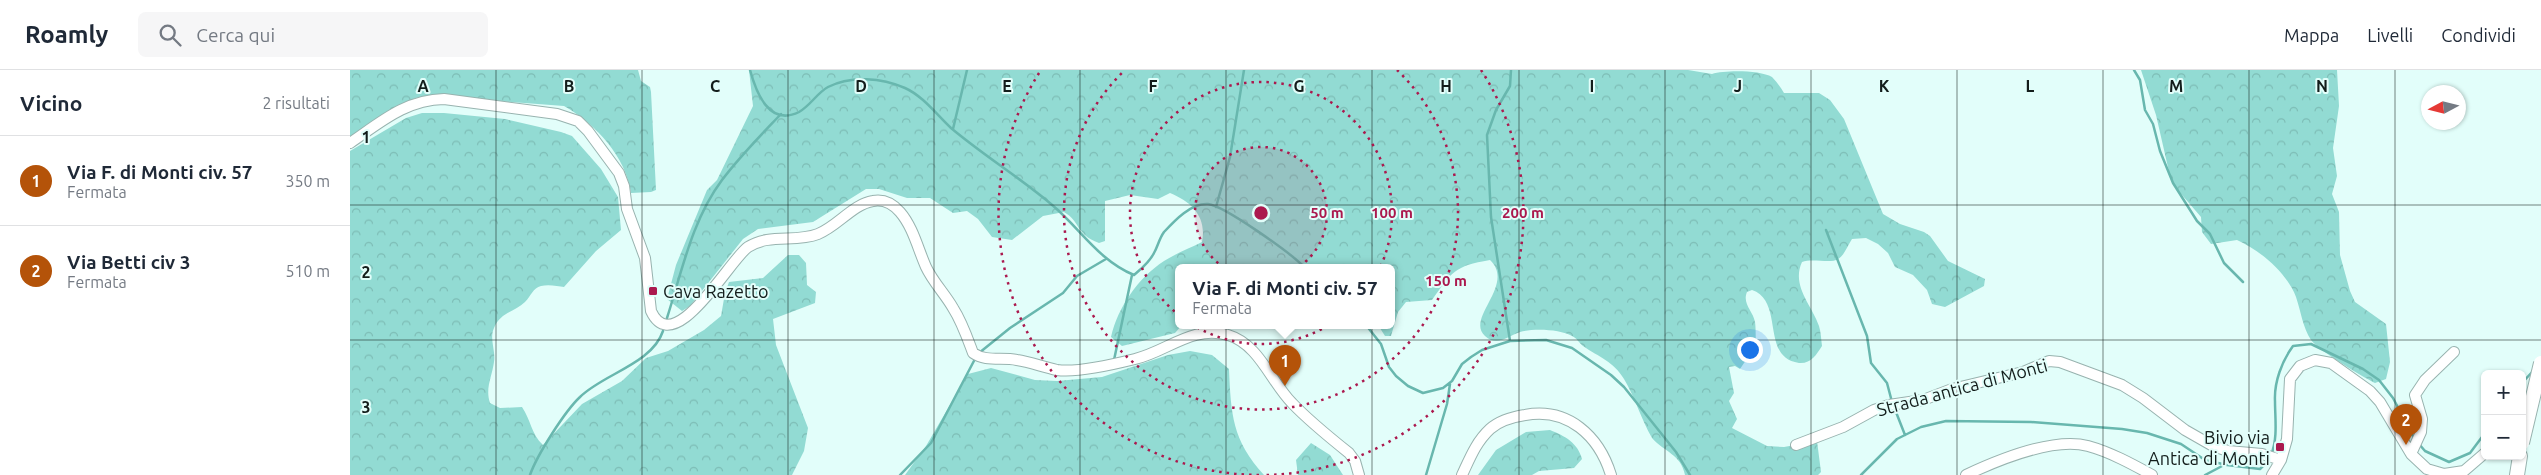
<!DOCTYPE html>
<html lang="it">
<head>
<meta charset="utf-8">
<style>
	body { margin:0; font-family:Ubuntu,sans-serif; background:#f6f6f7; color:#1f2937 }
	.controls { position:absolute; right:15px; bottom:15px; display:grid; overflow:hidden; border-radius:8px; box-shadow:0 1px 4px #0004 }
	.controls button { width:45px; height:45px; display:grid; place-items:center; padding:0; border:0; border-bottom:1px solid #e0e1e3; background:#fff; color:#1f2937; font:25px sans-serif }
	.compass { position:absolute; left:2071px; top:15px; width:45px; height:45px; border-radius:50%; background:#fff; box-shadow:0 1px 4px #0004; rotate:263deg }
	.you { position:absolute; left:1399px; top:279px; width:18px; height:18px; margin:-12px; border:4px solid #fff; border-radius:50%; background:#1a73e8; box-shadow:0 0 0 8px #1a73e833 }
	.badge { display:grid; place-items:center; width:32px; height:32px; border-radius:50%; background:#b45309; color:#fff; font-size:16px; font-weight:700 }
	.pin { position:absolute; translate:-50% -41px; filter:drop-shadow(0 1px 2px #0008) }
	.pin::after { content:''; position:absolute; top:26px; width:18px; height:15px; background:inherit; clip-path:polygon(0 0,100% 0,50% 100%) }
	.popup { position:absolute; left:825px; top:194px; width:220px; height:65px; box-sizing:border-box; display:grid; place-content:center; border-radius:8px; background:#fff; filter:drop-shadow(0 1px 4px #0005); font-size:16px; white-space:nowrap; color:#747a83 }
	.popup b { font-size:19px; color:#1f2937 }
	.popup::after { content:''; position:absolute; left:50%; top:100%; margin-left:-10px; border:10px solid transparent; border-top-color:#fff }
	.list { margin:0; padding:0; list-style:none }
	h2 { display:flex; justify-content:space-between; align-items:center; height:65px; margin:0; padding:0 20px; font-size:21px }
	h2 small { font-size:16px; font-weight:400; color:#747a83 }
	.list li { display:grid; grid-template-columns:32px 1fr auto; gap:15px; align-items:center; box-sizing:border-box; height:90px; padding:0 20px; border-top:1px solid #e0e1e3 }
	.list b { display:block; font-size:19px; white-space:nowrap }
	.list p { margin:0; font-size:16px; white-space:nowrap; color:#747a83 }
	.list em { font-size:16px; font-style:normal; color:#747a83 }
	.icon { flex:none; width:28px; height:28px; fill:none; stroke:currentColor; stroke-width:2; stroke-linecap:round; stroke-linejoin:round }
	.map { position:relative; flex:none; width:2191px; height:405px; overflow:hidden }
	header { display:flex; align-items:center; gap:30px; box-sizing:border-box; height:70px; padding:0 25px; background:#fff; border-bottom:1px solid #e0e1e3 }
	header strong { font-size:24px }
	nav { display:flex; gap:28px; margin-inline-start:auto; font-size:18px }
	.search { width:350px; height:45px; background:#f6f6f7; display:flex; align-items:center; gap:12px; box-sizing:border-box; padding:0 18px; border-radius:8px; color:#747a83; font-size:19px }
	main { display:flex }
	aside { flex:1; background:#fff }
	.map>svg:first-child { display:block }
</style>
</head>
<body>
<header>
<strong>Roamly</strong>
<div class="search"><svg class="icon" aria-label="search" viewBox="0 0 24 24"><circle cx="10" cy="10" r="6"/><path d="M15 15l6 6"/></svg>Cerca qui</div>
<nav><a>Mappa</a><a>Livelli</a><a>Condividi</a></nav>
</header>
<main>
<aside>
<h2>Vicino<small>2 risultati</small></h2>
<ul class="list">
<li><span class="badge">1</span><div><b>Via F. di Monti civ. 57</b><p>Fermata</p></div><em>350 m</em></li>
<li><span class="badge">2</span><div><b>Via Betti civ 3</b><p>Fermata</p></div><em>510 m</em></li>
</ul>
</aside>
<div class="map">
<svg width="2191" height="405" viewBox="0 0 2191 405">
	<defs>
		<pattern id="forest-crowns" width="20" height="18" patternUnits="userSpaceOnUse" patternTransform="scale(1.25)"><rect width="20" height="18" fill="#92dbd3"/><path d="M2 6a3 3 0 1 1 6 0M12 15a3 3 0 1 1 6 0" fill="none" stroke="#7dbcb5"/></pattern>
	</defs>
	<rect width="100%" height="100%" fill="#e2fefa"/>
	<!-- forest -->
	<path fill="url(#forest-crowns)" d="M0,0H288L291,11L300,17L301,22L306,120L301,122L281,123C276,87 246,54 214,36L82,26L65,28L0,68Z
		M399,0H1338L1362,4C1375,0 1410,0 1422,7C1427,12 1431,18 1434,23H1469L1480,30L1494,49L1533,144L1550,154L1574,162L1580,166L1598,191L1635,209L1634,216L1595,237L1582,234L1577,220L1563,205L1545,197L1538,183L1528,174L1516,168L1502,169C1498,175 1494,186 1488,189C1481,194 1463,188 1452,192C1441,216 1462,235 1469,256C1471,262 1471,269 1472,276C1466,285 1461,294 1449,293C1410,288 1435,231 1402,220L1397,222C1392,234 1403,241 1405,252C1406,258 1406,277 1405,284L1396,290L1390,299L1385,296L1379,297L1384,323L1379,331L1387,349L1382,358L1417,376L1434,377L1467,371L1471,402L1468,405H1335C1331,384 1314,382 1302,368C1291,349 1285,327 1274,309C1264,292 1249,287 1233,276C1229,273 1227,268 1222,266C1210,259 1183,258 1170,262C1158,266 1147,277 1135,266C1115,248 1166,215 1140,190C1104,196 1102,202 1082,230L1056,232L1048,242L1041,266H1035L1028,255H1041V197H944L941,195L929,197H829V255H832L825,263L772,276L761,267C768,237 788,208 814,191C825,184 840,178 852,172C857,147 842,132 820,123L808,129L780,125L755,131V171L749,173C725,164 731,152 714,142L693,146L662,170L642,167L628,149L617,141L603,143L580,128H557L529,119H516L463,152L408,159L393,169L340,236L332,241L317,229L326,195L357,120L367,110L403,36Z
		M1791,0H1987L1989,36L1983,78L1987,106L1982,124L1989,142L1990,185L2000,221L2005,232L2036,254L2040,292L2036,309L2025,313C2013,307 1968,280 1961,270C1953,258 1951,242 1946,227C1937,203 1910,180 1887,170L1861,174L1852,162L1851,147L1826,118L1820,106L1806,45Z
		M72,43H94L155,49L211,62L222,66L251,99L268,127L271,160L246,181L214,217C208,216 198,214 191,216C183,218 181,226 175,232C165,242 150,242 144,258C139,269 146,281 144,292C142,307 135,318 140,333L150,338L172,337C181,350 181,364 193,375L232,334L272,311L296,288L318,281L354,260L371,246L375,223L379,212L413,208L438,185H449L456,193L457,215L466,222L465,233L423,249L426,275L458,358L454,381L442,405H0V81L56,48Z
		M840,281L862,285L879,299C881,344 882,370 914,405H555L576,376L618,304L641,298L685,310L707,311L752,307L818,285Z
		M1200,360C1215,366 1228,373 1232,389L1224,398L1189,401L1182,405H1128L1146,380L1176,362Z
		M961,373L980,385L993,405H948L946,390Z"/>
	<g fill="none" stroke-linecap="round" stroke-linejoin="round">
		<!-- stream -->
		<path stroke="#68b7ae" stroke-width="2.5" d="M400,0C406,22 419,57 449,42C460,36 467,23 478,17C501,5 532,8 555,18C573,26 587,45 601,58C633,85 669,107 701,134C730,158 748,190 784,205C792,198 799,193 804,183C808,176 809,169 814,162C825,150 841,133 858,134C875,136 942,184 954,197
			M1784,0L1790,10L1795,40L1803,54L1810,81L1823,113L1847,151L1860,164L1874,193L1893,212
			M603,59L617,0
			M866,137L880,87L894,0
			M1476,160L1517,266L1521,293L1537,313L1542,332
			M317,248C332,201 342,150 372,110C390,86 411,65 431,44
			M1016,255L1031,274L1039,297L1046,306L1058,316L1073,323L1093,318L1102,311L1112,294L1121,287L1132,280L1160,271L1196,270L1222,278L1261,305L1274,317L1326,382L1340,405
			M1160,271L1141,147L1137,65L1146,40L1160,16L1161,0
			M629,283L660,258L713,223L727,206L756,189
			M764,290L782,205
			M2172,313L2183,301
			M1544,337L1555,365
			M2069,374L2075,381L2099,392L2120,383L2135,363
			M1921,385C1928,369 1925,348 1925,331C1924,312 1932,291 1943,276L1961,274L2013,299L2029,310L2043,328L2064,368
			M180,405C187,385 215,341 230,327C253,304 302,294 313,261
			M550,405L581,373L626,287
			M1076,405L1097,334L1100,314
			M1511,405L1547,369L1571,357L1596,351L1681,352L1772,359L1797,363L1831,374L1855,390L1877,395L1910,399L1918,391
			M1855,405L1874,395"/>
		<!-- minor casing -->
		<g stroke="#98b3af" stroke-width="12">
			<path id="minor" d="M0,73C31,52 55,30 94,29L207,44L228,51L238,61L269,103L274,116L277,139L295,188L301,241C324,291 380,189 398,177C420,163 445,173 468,164C488,156 503,134 523,131C534,129 543,134 550,142C563,157 568,179 576,197C583,212 595,224 603,238C612,252 617,267 623,283C636,292 651,287 667,290C680,292 693,297 707,300C727,303 765,294 785,289C818,281 842,255 878,265C909,274 921,312 942,333C959,351 979,367 999,383L1005,391L1009,405
				M1446,375L1493,357L1524,340L1539,335L1573,330L1602,319L1673,302L1699,291L1710,292L1772,315L1793,328L1835,360L1863,376L1878,381L1912,384L1931,390
				M2061,384L2071,362L2072,349L2065,325L2075,310L2104,282
				M1112,405C1120,388 1126,372 1140,359C1150,350 1162,347 1175,345C1218,337 1249,366 1261,405
				M1616,405C1648,390 1704,367 1738,376C1760,382 1782,394 1802,405
				M1922,405L1931,390L1937,369L1940,309L1950,296L1965,290L1981,293L2020,321L2030,332L2061,384L2077,399L2094,404L2114,401L2135,383"/>
		</g>
		<!-- highway casing -->
		<g stroke="#98b3af" stroke-width="16">
			<path id="highway" d="M2167,405L2170,386"/>
		</g>
		<!-- minor -->
		<use href="#minor" stroke="#fff" stroke-width="10"/>
		<!-- highway -->
		<use href="#highway" stroke="#fff" stroke-width="14"/>
		<!-- highway-bridge casing -->
		<g stroke="#98b3af" stroke-width="16" stroke-linecap="butt">
			<path id="highway-bridge" d="M2172,373L2191,293"/>
		</g>
		<!-- highway-bridge -->
		<use href="#highway-bridge" stroke="#fff" stroke-width="14"/>
	</g>
	<!-- grid -->
	<path fill="none" stroke="#131d1b" stroke-width="1" stroke-opacity="0.55" d="M146,0V405M292,0V405M438,0V405M584,0V405M730,0V405M876,0V405M1022,0V405M1169,0V405M1315,0V405M1461,0V405M1607,0V405M1753,0V405M1899,0V405M2045,0V405M0,135H2191M0,270H2191"/>
	<!-- distance rings -->
	<circle cx="911" cy="143" r="66" fill="#ab194e" fill-opacity=".12"/>
	<g fill="none" stroke="#ab194e" stroke-width="2.5" stroke-dasharray="2.5 5">
		<circle cx="911" cy="143" r="66"/>
		<circle cx="911" cy="143" r="131"/>
		<path d="M1047 0A197 197 0 1 1 775 0"/>
		<path d="M909 405A262 262 0 0 1 691 0M1131 0A262 262 0 0 1 913 405"/>
	</g>
	<!-- markers -->
	<g fill="#ab194e" stroke="#e2fefa" stroke-width="2">
		<rect x="298" y="216" width="10" height="10" rx="2.5"/>
		<rect x="1925" y="372" width="10" height="10" rx="2.5"/>
	</g>
	<g text-anchor="middle" dominant-baseline="central" stroke-width="4" stroke-linejoin="round" paint-order="stroke">
		<!-- poi labels -->
		<g font-size="18" fill="#131d1b" stroke="#e2fefa" text-anchor="start">
			<text x="313" y="221">Cava Razetto</text>
			<text x="1920" y="367" text-anchor="end">Bivio via<tspan x="1920" dy="21">Antica di Monti</tspan></text>
		</g>
		<!-- street labels -->
		<g font-size="18" fill="#131d1b" stroke="#e2fefa">
			<text transform="translate(1612 317) rotate(-15)">Strada antica di Monti</text>
		</g>
	</g>
	<g font-size="16" text-anchor="middle" font-weight="bold" fill="#131d1b" stroke="#e2fefa" stroke-width="4" stroke-linejoin="round" paint-order="stroke">
		<text x="73" y="22">A</text>
		<text x="219" y="22">B</text>
		<text x="365" y="22">C</text>
		<text x="511" y="22">D</text>
		<text x="657" y="22">E</text>
		<text x="803" y="22">F</text>
		<text x="949" y="22">G</text>
		<text x="1096" y="22">H</text>
		<text x="1242" y="22">I</text>
		<text x="1388" y="22">J</text>
		<text x="1534" y="22">K</text>
		<text x="1680" y="22">L</text>
		<text x="1826" y="22">M</text>
		<text x="1972" y="22">N</text>
		<text x="16" y="73">1</text>
		<text x="16" y="208">2</text>
		<text x="16" y="343">3</text>
	</g>
	<circle cx="911" cy="143" r="8" fill="#ab194e" stroke="#e2fefa" stroke-width="2.5"/>
	<g font-size="15" text-anchor="middle" font-weight="bold" fill="#ab194e" stroke="#e2fefa" stroke-width="4" stroke-linejoin="round" paint-order="stroke">
		<text x="977" y="148">50 m</text>
		<text x="1042" y="148">100 m</text>
		<text x="1173" y="148">200 m</text>
		<text x="1096" y="216">150 m</text>
	</g>
</svg>
<div class="controls">
<button>+</button>
<button>−</button>
</div>
<svg class="compass" viewBox="-18 -18 36 36"><path d="M0-13l5 13h-10z" fill="#e53935"/><path d="M0 13l5-13h-10z" fill="#747a83"/></svg>
<div class="you"></div>
<div class="pin badge" style="left:935px;top:316px">1</div>
<div class="popup"><b>Via F. di Monti civ. 57</b>Fermata</div>
<div class="pin badge" style="left:2056px;top:375px">2</div>
</div>
</main>
</body>
</html>
